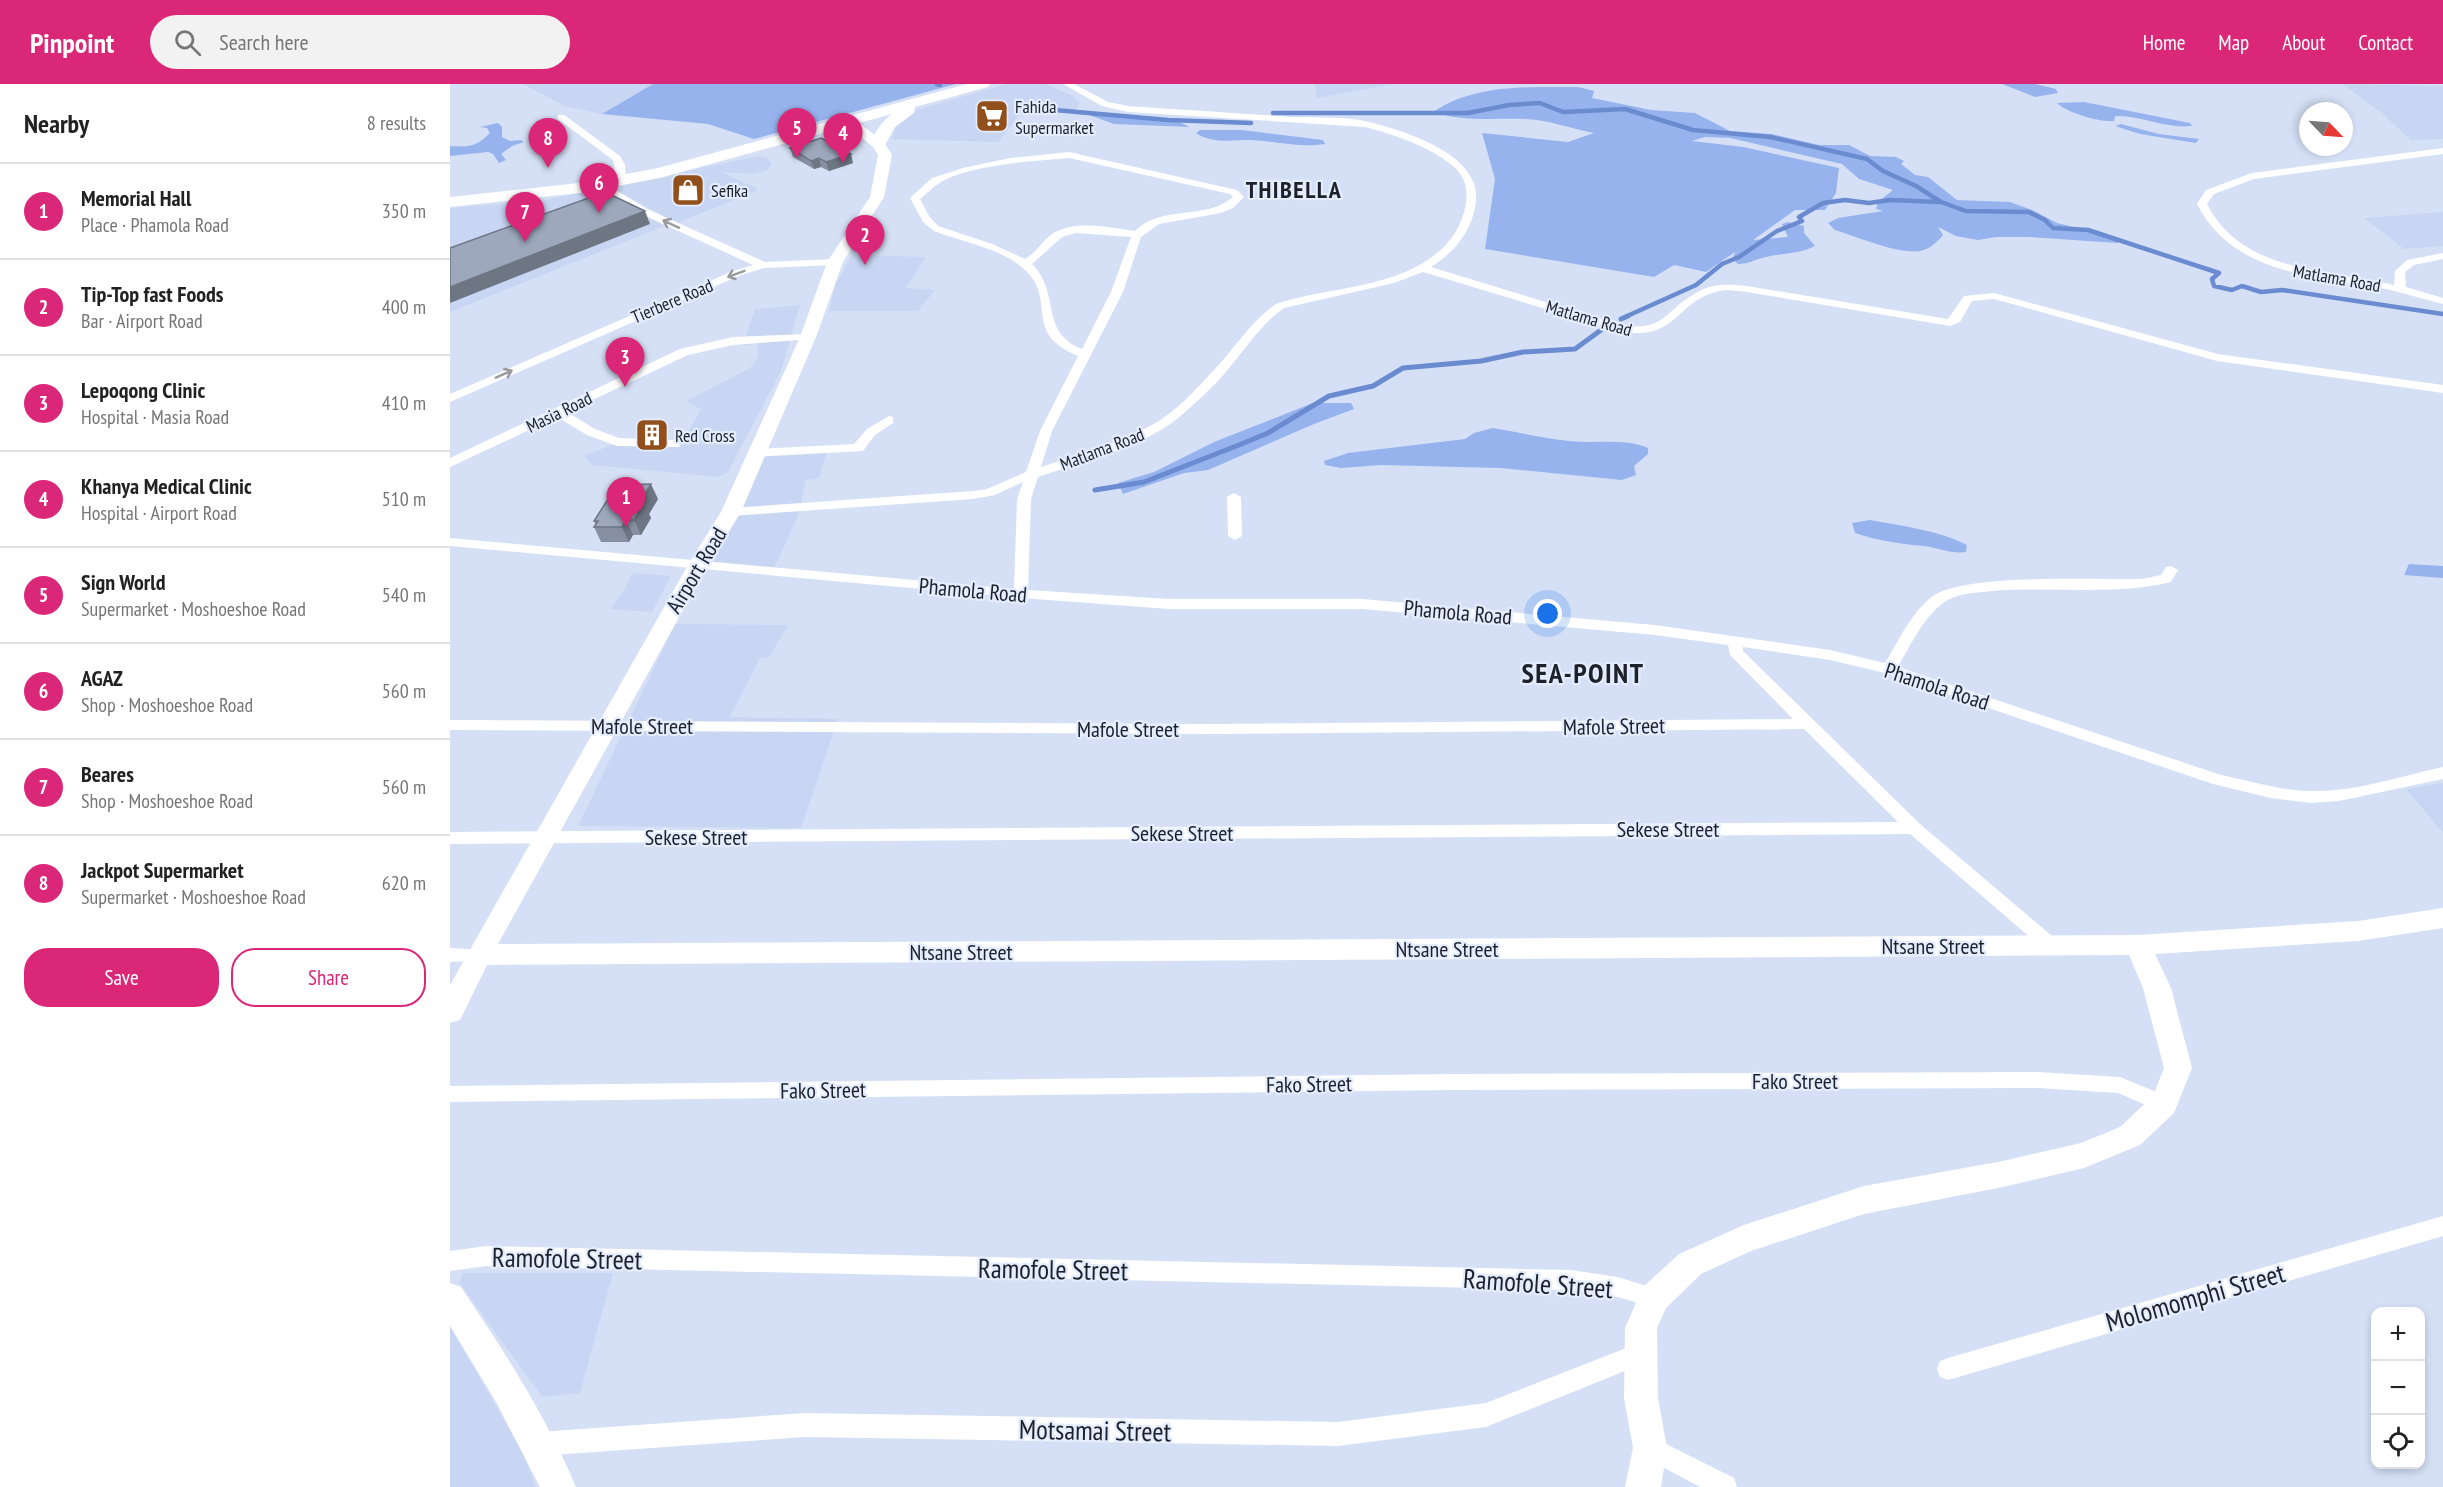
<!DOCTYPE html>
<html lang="en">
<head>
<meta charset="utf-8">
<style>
	body { margin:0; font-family:"PT Sans Narrow",sans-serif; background:#f2f2f2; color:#222 }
	.controls { position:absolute; right:18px; bottom:18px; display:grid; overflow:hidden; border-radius:12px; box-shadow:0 3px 9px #0003 }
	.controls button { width:54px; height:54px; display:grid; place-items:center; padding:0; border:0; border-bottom:2px solid #e0e0e0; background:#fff; color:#222; font:30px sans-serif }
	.compass { position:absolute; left:1849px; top:18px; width:54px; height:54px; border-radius:50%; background:#fff; box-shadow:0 3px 9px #0003; rotate:115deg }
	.you { position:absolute; left:1098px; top:530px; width:21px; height:21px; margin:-15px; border:4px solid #fff; border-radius:50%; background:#1a73e8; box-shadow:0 0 0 9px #1a73e833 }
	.badge { display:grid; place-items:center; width:39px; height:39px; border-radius:50%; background:#db2777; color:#fff; font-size:20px; font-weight:700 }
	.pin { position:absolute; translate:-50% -50px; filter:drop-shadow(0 2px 3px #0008) }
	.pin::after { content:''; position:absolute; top:32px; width:21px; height:18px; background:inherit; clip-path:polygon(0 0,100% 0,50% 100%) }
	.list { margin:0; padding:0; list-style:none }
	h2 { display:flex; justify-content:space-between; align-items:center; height:78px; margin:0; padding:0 24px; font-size:26px }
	h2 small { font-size:20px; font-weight:400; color:#767676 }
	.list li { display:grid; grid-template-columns:39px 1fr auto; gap:18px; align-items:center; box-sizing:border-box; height:96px; padding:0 24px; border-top:2px solid #e0e0e0 }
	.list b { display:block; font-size:22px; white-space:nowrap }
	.list p { margin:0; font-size:20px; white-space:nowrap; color:#767676 }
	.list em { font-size:20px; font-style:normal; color:#767676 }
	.actions { display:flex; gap:12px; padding:18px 24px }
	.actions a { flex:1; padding:14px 0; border:2px solid #db2777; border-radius:24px; text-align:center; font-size:21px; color:#db2777 }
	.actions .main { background:#db2777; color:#fff }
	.icon { flex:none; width:33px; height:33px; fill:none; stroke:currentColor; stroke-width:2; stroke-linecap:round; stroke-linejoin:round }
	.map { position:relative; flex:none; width:1993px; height:1403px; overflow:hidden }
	header { display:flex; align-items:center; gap:36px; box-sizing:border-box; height:84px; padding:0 30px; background:#db2777; color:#fff }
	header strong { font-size:28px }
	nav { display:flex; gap:33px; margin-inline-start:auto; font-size:21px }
	.search { width:420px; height:54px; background:#f2f2f2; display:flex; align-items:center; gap:15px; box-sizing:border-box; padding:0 21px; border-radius:33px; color:#767676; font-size:22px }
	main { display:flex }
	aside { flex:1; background:#fff }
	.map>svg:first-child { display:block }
</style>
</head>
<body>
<header>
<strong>Pinpoint</strong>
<div class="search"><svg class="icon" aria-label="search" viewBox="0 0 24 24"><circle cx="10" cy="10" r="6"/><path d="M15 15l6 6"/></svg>Search here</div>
<nav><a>Home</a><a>Map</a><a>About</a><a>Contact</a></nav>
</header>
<main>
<aside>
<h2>Nearby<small>8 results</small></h2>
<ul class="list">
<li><span class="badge">1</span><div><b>Memorial Hall</b><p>Place · Phamola Road</p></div><em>350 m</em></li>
<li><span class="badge">2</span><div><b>Tip-Top fast Foods</b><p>Bar · Airport Road</p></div><em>400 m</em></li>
<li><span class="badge">3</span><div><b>Lepoqong Clinic</b><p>Hospital · Masia Road</p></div><em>410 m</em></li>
<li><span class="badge">4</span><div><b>Khanya Medical Clinic</b><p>Hospital · Airport Road</p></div><em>510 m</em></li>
<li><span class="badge">5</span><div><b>Sign World</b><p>Supermarket · Moshoeshoe Road</p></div><em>540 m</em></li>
<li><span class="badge">6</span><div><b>AGAZ</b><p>Shop · Moshoeshoe Road</p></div><em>560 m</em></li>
<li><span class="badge">7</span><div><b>Beares</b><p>Shop · Moshoeshoe Road</p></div><em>560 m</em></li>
<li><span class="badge">8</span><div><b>Jackpot Supermarket</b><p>Supermarket · Moshoeshoe Road</p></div><em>620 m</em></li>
</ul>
<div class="actions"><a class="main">Save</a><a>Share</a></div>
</aside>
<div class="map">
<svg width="1993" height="1403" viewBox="0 0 1993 1403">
	<rect width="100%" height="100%" fill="#d5e0f6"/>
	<!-- built -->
	<path fill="#c8d6f3" d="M73,0H203L152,30L115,22Z
		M557,0H595L623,12L630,19L623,29L571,28L549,58L442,55L447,39L466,26Z
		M865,0H942L867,14Z
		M1893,0L1993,2V55L1961,56L1930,28Z
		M309,72L318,74L322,80L316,87L302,90L272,88L306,104V107L227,139L170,108V103L182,98Z
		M147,105L214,142L0,228V124L96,116Z
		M1993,128V162L1954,165L1914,134Z
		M402,171L476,173L455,204L485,206L468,227H379L385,201Z
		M350,221L331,287L278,388L269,393L142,381L135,372L161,361L230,363L251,325L236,317L300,284L309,272L307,260L293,261L305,225Z
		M377,368L369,394L356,396L348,432L324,484L263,478L287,434L314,372Z
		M182,489L221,492L202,528L161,525L177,501Z
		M225,540L338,541L319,573L310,574L280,633L388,635L351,744L128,742Z
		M1993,699V749L1956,705Z
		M13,1189H163L130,1309L92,1313L9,1198Z
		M0,1242L73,1369L86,1403H0Z"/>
	<!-- green -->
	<path fill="#97b3ee" d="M203,0H506L304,55L258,40L152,30Z
		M1552,0H1585L1606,5L1608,9L1585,13Z
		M1128,3L1144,7L1142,14L1201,26L1245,29L1280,47L1321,50L1369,61H1399L1420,72L1446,73L1454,77L1451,80L1465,91L1478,93L1507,116L1560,118L1582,126L1607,139L1661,152L1668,154V159L1580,153H1546L1528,156L1506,152L1488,143L1493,151C1486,159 1480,165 1470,167C1450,171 1405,152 1385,146L1378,139L1388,134L1433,127L1426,125L1428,118L1443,106L1409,95L1392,80L1280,54L1255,53L1242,57L1293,63L1389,84L1386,109L1375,126H1345L1303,156L1338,153L1332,140L1338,138L1354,142V149L1365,162C1350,170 1333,169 1316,173C1305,175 1300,180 1288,180L1283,175L1285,168L1256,188L1224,181L1204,193L1035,165L1045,95L1032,49L1118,58L1144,49C1122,45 1099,36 1076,35C1043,34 1015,38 983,28C1024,0 1079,3 1128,3Z
		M1634,18L1740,39L1742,42C1715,45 1691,31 1665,32L1664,37C1651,39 1615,28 1607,19Z
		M639,28C660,31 727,32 739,43L664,40L636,30Z
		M48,39L52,43V53L60,57L71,56L74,58L62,62L51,70L56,76L49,79L43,70L38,68L0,72V62C20,63 26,63 40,49L37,44L30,43Z
		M1671,40L1709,50L1749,55L1746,59L1690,50L1665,42Z
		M750,46H792L873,56L875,60C849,64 826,57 801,56C783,56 762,60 746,49Z
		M863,319H901L904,325L864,340L758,386L734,389L673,410L668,399L704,388L764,358Z
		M1043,344C1069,348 1094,355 1120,357C1146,360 1175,354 1198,364V370L1184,382L1186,391L1172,396L1050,384L931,381L891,384L875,381L874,377L898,369L1015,355L1024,349Z
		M1420,436C1452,442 1487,446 1517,461L1516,468C1500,470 1489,464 1474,462C1450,460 1429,457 1405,449L1402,439Z
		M1959,480L1993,482V494L1954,491Z"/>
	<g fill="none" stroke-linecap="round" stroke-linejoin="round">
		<!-- stream-far1 -->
		<path stroke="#6b8bd1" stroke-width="4.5" d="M487,0L490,1
			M582,24L718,36L801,39
			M823,29H1018L1059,21L1090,19L1113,28L1175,25L1243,46L1320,53L1417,75L1433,87L1466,102L1491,118L1516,127L1579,128L1595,136L1603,144L1638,146L1769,189L1762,195L1764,202L1782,206L1792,202L1811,208L1832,206L1993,230
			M1175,233L1246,201L1272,180L1289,173L1327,147L1352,137L1349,133L1373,119L1395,116L1419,119L1440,116L1489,118"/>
		<!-- stream -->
		<path stroke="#6b8bd1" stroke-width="5" d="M1171,235L1178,232
			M645,406L694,398L789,361L818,349L879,312L923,302L953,284L1031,277L1073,268L1125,265L1151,246"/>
		<!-- street -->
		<path fill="#fff" fill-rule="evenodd" d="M613,0H624L658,18L678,22C733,26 787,29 842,33C867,34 895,32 919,38C956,47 1032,71 1026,118C1022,147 1005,168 981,183L1171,241C1216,248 1213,227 1246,209C1262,199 1279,200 1297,202L1498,235L1514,212L1544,209L1768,270L1993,301V309L1767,277L1544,215L1522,217L1510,238L1500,242L1297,208C1288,207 1278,205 1269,207C1224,217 1227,261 1165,246L973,188L944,199L834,224C810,241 794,267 775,289C763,303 749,316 735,328C699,362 634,377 588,393L581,415L578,506L719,515H912L1205,541L1380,566L1435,579C1448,558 1462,527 1483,512C1516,489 1647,496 1692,495L1711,491L1716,483L1721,482L1728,486L1721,498C1665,512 1600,502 1542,507C1526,509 1506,509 1493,519C1473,534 1460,562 1448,583L1771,691C1801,697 1831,707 1862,707C1906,708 1950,692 1993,683V695L1889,717L1861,719L1821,714L1763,700L1435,589L1380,576L1293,563V567L1470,740L1608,857L1611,862L1608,867L1602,869L1596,867L1460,750L0,760V748L1448,738L1354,645L768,650L0,646V636L768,640L1343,635L1280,571L1278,561L1205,551L912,525H719L571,514L0,462V454L564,505L567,415L573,398L545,411L523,415L281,432L274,428L281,424L523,407L537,405L576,388L590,347L628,272C572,249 607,217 576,187C553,164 514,159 484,147L473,138L460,114L482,94L513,84L560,74L619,68L787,106L794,113L783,124L771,129L709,140L691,153L673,208L602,347L591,383C628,371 667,359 702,341C725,329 746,305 764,286C785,264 801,237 826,220C868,206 915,205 955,188C986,175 1011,153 1016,119C1018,104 1015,93 1003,82C979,62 945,51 915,43L678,28L652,22ZM619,74L780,110L783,113C755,137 712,120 685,147C660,144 625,135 602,150C592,157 586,169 575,175L542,160L488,142L479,132L470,115C476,110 482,104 488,100C515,81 585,77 619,74ZM626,149L681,153L661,208L632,265C588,247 612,210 582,180L612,153Z
			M108,31H114L170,72L175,81L176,98L167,96L163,76L108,35Z
			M1993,64V70L1804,95L1764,110L1757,120C1793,190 1879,185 1944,201L1945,187L1957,176L1993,169V175L1964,181L1955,188L1956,203L1993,214V220C1972,215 1952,208 1931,204C1864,192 1782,190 1747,120L1756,106L1802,89Z
			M153,97H161L164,105L197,125L315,178L385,175L390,178L385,181L314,184L291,191L0,318V310L283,187L303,181L189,129L156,109Z
			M358,250L362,251V255L283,261L238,271L117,328L145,345L169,354L224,356L230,360L229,363L167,362L137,351L107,333L0,383V374L230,265L283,253Z
			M439,332L443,333V339L425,351L413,367L305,373L299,369L305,365L404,360L417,345Z
			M784,409L791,413L792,452L785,456L778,452L777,413Z
			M0,864L35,866L38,871L35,876L0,878Z
			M1588,988L1670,993L1721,1014L1724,1020L1721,1026L1714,1029L1668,1009L1588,1004L1004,1006L0,1018V1002L1004,990Z
			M1993,1132V1152L1498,1296L1490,1293L1487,1285L1490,1277L1498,1274Z
			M36,1162L1121,1186L1168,1193L1212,1207L1215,1214L1212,1221L1204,1224L1168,1213L1121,1206L36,1182L0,1187V1167Z
			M1189,1259L1197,1262L1200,1270L1197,1278L1036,1343L888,1362L355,1353L88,1372L80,1368L76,1360L80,1352L88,1348L355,1329L888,1338L1036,1319Z
			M1200,1352L1284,1394L1287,1403H1250L1192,1372L1188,1364L1192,1356Z"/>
		<!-- secondary -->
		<path fill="#fff" fill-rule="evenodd" d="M401,33L433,57L442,71L434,113L393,178L366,253L291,428L258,481L48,860L1688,851L1908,837L1993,824V844L1908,857L1705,870L1721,904L1742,984L1724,1029L1690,1061L1634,1084L1553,1103L1414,1130L1301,1167L1251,1190L1216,1224L1207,1244L1208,1314L1217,1364L1211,1403H1175L1183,1364L1174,1314L1175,1244L1193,1203L1229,1170L1294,1141L1414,1102L1553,1077L1631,1059L1670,1043L1703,1012L1714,984L1693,904L1679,871L37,881L10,936L0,939V901L238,481L271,428L350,253L377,178L420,113L428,71L423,63L396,40V34Z
			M0,1199L11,1203C54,1267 96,1332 126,1403H90L46,1318L0,1242Z"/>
		<!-- primary -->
		<path fill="#fff" fill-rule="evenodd" d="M517,0H540L538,3L465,23L464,29L445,43L434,63L428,65L420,60C425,48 431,38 442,30L210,94L129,109L0,123V113L129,99L208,84Z"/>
	</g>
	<!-- wall -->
	<path fill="#8790a3" d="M340,64L403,79L379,87L371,83L364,85L343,73Z
		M208,415L199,430L201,434L191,451H183L179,458H151L144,443L146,441L144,437Z"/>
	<!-- shaded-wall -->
	<path fill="#6e7684" d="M401,70L403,79L379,87L376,78Z
		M369,74L371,83L364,85L361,77Z
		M195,127L200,140L0,219V203Z
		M201,400L208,415L199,430L201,434L191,451L184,436L189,419Z
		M176,436L183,451L179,458L172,443Z"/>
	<!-- building -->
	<path fill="#9da8bd" stroke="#6e7684" stroke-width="1.5" d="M371,54L401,70L376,78L369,74L361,77L340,64Z
		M155,108L195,127L0,203V164Z
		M201,400L189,419H194L184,436H176L172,443H144L148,437H144L167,401Z"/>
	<!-- one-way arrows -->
	<defs><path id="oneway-shaft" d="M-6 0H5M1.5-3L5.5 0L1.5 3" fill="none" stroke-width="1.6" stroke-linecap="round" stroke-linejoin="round" transform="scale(1.5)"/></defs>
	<g stroke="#999b9f">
		<use href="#oneway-shaft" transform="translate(221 140) rotate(-155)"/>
		<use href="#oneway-shaft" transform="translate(286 190) rotate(159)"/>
		<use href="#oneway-shaft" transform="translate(54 290) rotate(-24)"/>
	</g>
	<!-- icons -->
	<defs>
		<g id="supermarket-square" transform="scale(1.725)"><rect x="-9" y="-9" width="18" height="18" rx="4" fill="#914f1b" stroke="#e4edff"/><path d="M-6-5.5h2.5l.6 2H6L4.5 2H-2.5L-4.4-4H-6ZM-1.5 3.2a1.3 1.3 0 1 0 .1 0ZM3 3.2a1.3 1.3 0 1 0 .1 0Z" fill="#fff"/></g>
		<g id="shop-square" transform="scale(1.725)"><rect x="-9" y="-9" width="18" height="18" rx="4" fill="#914f1b" stroke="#e4edff"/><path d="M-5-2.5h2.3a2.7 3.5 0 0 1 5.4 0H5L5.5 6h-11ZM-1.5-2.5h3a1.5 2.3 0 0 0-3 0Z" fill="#fff"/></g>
		<g id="building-square" transform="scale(1.725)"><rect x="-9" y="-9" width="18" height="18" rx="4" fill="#914f1b" stroke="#e4edff"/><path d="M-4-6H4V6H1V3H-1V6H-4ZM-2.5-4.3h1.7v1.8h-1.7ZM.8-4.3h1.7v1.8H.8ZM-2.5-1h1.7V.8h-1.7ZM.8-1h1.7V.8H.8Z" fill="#fff"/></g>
	</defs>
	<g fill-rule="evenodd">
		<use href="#supermarket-square" x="542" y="32"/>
		<use href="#shop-square" x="238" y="106"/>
		<use href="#building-square" x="202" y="351"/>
	</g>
	<g text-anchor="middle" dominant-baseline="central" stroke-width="4.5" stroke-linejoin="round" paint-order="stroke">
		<!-- far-poi labels -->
		<g font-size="18" fill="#1d2129" stroke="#e4edff" text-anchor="start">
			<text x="565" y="22">Fahida<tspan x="565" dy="21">Supermarket</tspan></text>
			<text x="261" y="106">Sefika</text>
			<text x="225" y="351">Red Cross</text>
		</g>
		<!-- far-street labels -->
		<g font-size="18" fill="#1d2129" stroke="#e4edff">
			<text transform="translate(1887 194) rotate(10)">Matlama Road</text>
			<text transform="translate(222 217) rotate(-23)">Tierbere Road</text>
			<text transform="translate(1139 234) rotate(16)">Matlama Road</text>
			<text transform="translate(109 328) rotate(-26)">Masia Road</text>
			<text transform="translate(652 365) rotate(-21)">Matlama Road</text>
		</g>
		<!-- street labels -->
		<g font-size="22" fill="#1d2129" stroke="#e4edff">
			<text transform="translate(246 486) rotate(-59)">Airport Road</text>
			<text transform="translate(523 506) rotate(5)">Phamola Road</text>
			<text transform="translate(1008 528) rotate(5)">Phamola Road</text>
			<text transform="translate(1487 602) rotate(18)">Phamola Road</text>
			<text x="192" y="642">Mafole Street</text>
			<text transform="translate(1164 642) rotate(-1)">Mafole Street</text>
			<text x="678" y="645">Mafole Street</text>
			<text x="1218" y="745">Sekese Street</text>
			<text x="732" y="749">Sekese Street</text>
			<text x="246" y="753">Sekese Street</text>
			<text x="1483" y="862">Ntsane Street</text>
			<text x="997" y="865">Ntsane Street</text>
			<text x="511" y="868">Ntsane Street</text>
			<text x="1345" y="997">Fako Street</text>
			<text transform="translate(859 1000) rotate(-1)">Fako Street</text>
			<text transform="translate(373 1006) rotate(-1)">Fako Street</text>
		</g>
		<!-- far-district labels -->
		<g font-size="24" font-weight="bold" letter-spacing="1.5" fill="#1d2129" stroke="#e4edff">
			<text x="844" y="105">THIBELLA</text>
		</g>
		<!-- near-street labels -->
		<g font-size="27" fill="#1d2129" stroke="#e4edff">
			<text transform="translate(117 1174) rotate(1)">Ramofole Street</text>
			<text transform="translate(603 1185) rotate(1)">Ramofole Street</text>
			<text transform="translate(1088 1199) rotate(4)">Ramofole Street</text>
			<text transform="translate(1745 1213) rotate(-16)">Molomomphi Street</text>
			<text transform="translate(645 1346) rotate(1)">Motsamai Street</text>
		</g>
		<!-- district labels -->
		<g font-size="28" font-weight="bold" letter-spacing="1.5" fill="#1d2129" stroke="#e4edff">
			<text x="1133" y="588">SEA-POINT</text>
		</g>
	</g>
</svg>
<div class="controls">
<button>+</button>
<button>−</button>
<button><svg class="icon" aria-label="locate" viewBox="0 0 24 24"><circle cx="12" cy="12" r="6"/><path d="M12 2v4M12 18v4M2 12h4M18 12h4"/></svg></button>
</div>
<svg class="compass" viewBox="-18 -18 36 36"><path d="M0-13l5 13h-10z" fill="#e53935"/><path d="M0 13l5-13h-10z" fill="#767676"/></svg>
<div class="you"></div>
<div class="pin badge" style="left:176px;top:443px">1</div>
<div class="pin badge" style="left:415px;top:181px">2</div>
<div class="pin badge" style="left:175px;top:303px">3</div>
<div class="pin badge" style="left:393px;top:79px">4</div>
<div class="pin badge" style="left:347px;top:74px">5</div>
<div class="pin badge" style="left:149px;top:129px">6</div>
<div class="pin badge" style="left:75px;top:158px">7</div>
<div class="pin badge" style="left:98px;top:84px">8</div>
</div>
</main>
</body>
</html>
